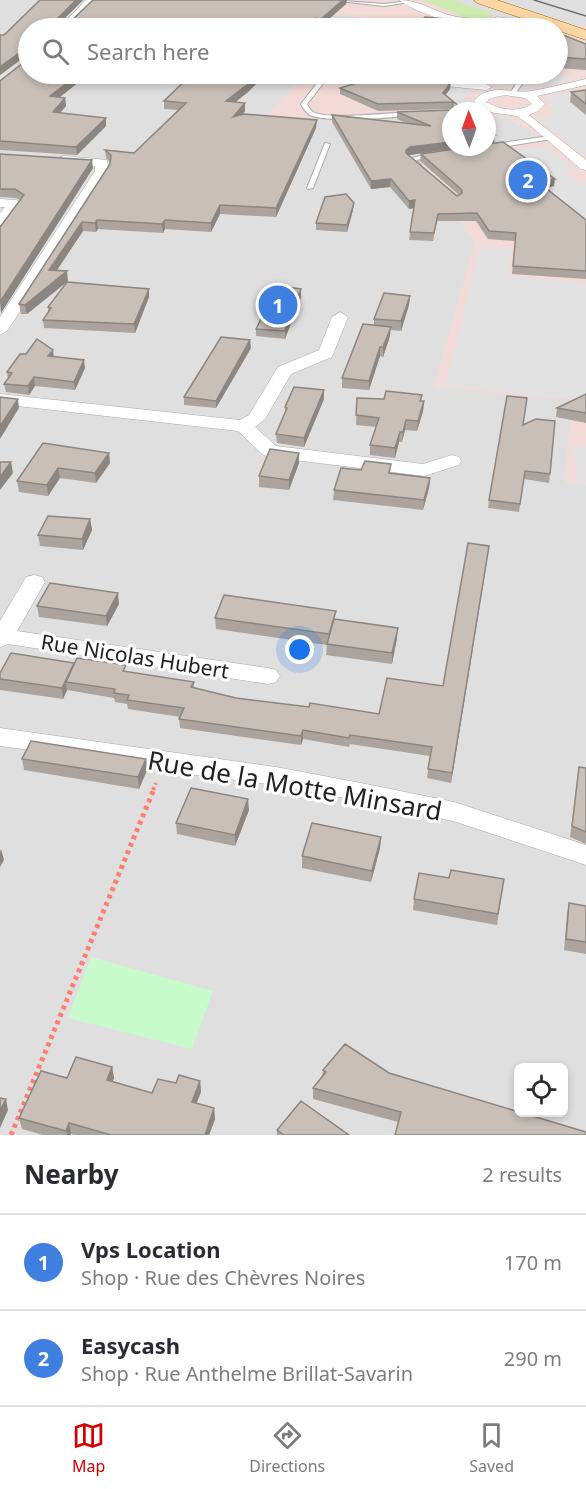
<!DOCTYPE html>
<html lang="en">
<head>
<meta charset="utf-8">
<style>
	body { margin:0; font-family:"Noto Sans",sans-serif; background:#f7f7f7; color:#2b2b33 }
	.controls { position:absolute; right:18px; bottom:18px; display:grid; overflow:hidden; border-radius:9px; box-shadow:0 3px 9px #0003 }
	.controls button { width:54px; height:54px; display:grid; place-items:center; padding:0; border:0; border-bottom:2px solid #e1e1e2; background:#fff; color:#2b2b33; font:30px sans-serif }
	.compass { position:absolute; left:442px; top:102px; width:54px; height:54px; border-radius:50%; background:#fff; box-shadow:0 3px 9px #0003; rotate:359deg }
	.you { position:absolute; left:300px; top:650px; width:21px; height:21px; margin:-15px; border:4px solid #fff; border-radius:50%; background:#1a73e8; box-shadow:0 0 0 9px #1a73e833 }
	.badge { display:grid; place-items:center; width:39px; height:39px; border-radius:50%; background:#d40000; color:#fff; font-size:20px; font-weight:700 }
	.pin { position:absolute; translate:-50% -50%; border:3px solid #fff; box-shadow:0 2px 6px #0006 }
	.list { margin:0; padding:0; list-style:none }
	h2 { display:flex; justify-content:space-between; align-items:center; height:78px; margin:0; padding:0 24px; font-size:26px }
	h2 small { font-size:20px; font-weight:400; color:#7c7c81 }
	.list li { display:grid; grid-template-columns:39px 1fr auto; gap:18px; align-items:center; box-sizing:border-box; height:96px; padding:0 24px; border-top:2px solid #e1e1e2 }
	.list b { display:block; font-size:22px; white-space:nowrap }
	.list p { margin:0; font-size:20px; white-space:nowrap; color:#7c7c81 }
	.list em { font-size:20px; font-style:normal; color:#7c7c81 }
	.icon { flex:none; width:33px; height:33px; fill:none; stroke:currentColor; stroke-width:2; stroke-linecap:round; stroke-linejoin:round }
	.map { position:relative; flex:none; width:586px; height:1135px; overflow:hidden }
	.search { position:absolute; background:#fff; box-shadow:0 3px 9px #0003; left:18px; right:18px; top:18px; height:66px; display:flex; align-items:center; gap:15px; box-sizing:border-box; padding:0 21px; border-radius:33px; color:#7c7c81; font-size:22px }
	.sheet { height:270px; background:#fff }
	nav { display:flex; justify-content:space-around; align-items:center; box-sizing:border-box; height:84px; border-top:2px solid #e1e1e2; background:#fff; font-size:16px; color:#7c7c81 }
	nav a { display:grid; justify-items:center; gap:3px }
	nav .on { color:#d40000 }
	.map>svg:first-child { display:block }
</style>
</head>
<body>
<div class="map">
<svg width="586" height="1135" viewBox="0 0 586 1135">
	<rect width="100%" height="100%" fill="#f2efe9"/>
	<!-- residential -->
	<path fill="#e0dfdf" fill-rule="evenodd" d="M0,0H130L244,5L358,17L347,28H28V74H305L267,116L288,119L451,116V147H487V116H506L546,141L415,160L475,241L573,400L565,481L586,485V1135H0ZM518,1068H564V1112H518Z
		M446,0H586V25L558,30L536,28Z"/>
	<!-- commercial -->
	<path fill="#f2dad9" d="M130,0H446L536,28H347L357,17L244,5Z
		M586,25V485L565,481L572,400L434,387L475,241L415,159L545,141L506,116H487V111H451V116L288,119L266,116L305,74H558V30Z"/>
	<!-- grass -->
	<path fill="#cdebb0" d="M423,0H452L491,13L494,16L483,20L456,18L462,16Z"/>
	<!-- park -->
	<path fill="#c8facc" d="M91,957L213,991L192,1049L68,1018Z"/>
	<!-- parking -->
	<path fill="#e2e2e2" d="M558,73L573,80L529,89L502,87L498,83L503,74Z
		M435,85L472,89L466,97L472,107L437,111L426,101Z
		M586,88V156L536,118L552,117L551,103L545,97Z
		M544,146L576,169L564,171L577,181L576,184L586,183V227L539,190L556,186L510,150Z
		M480,246L512,248L509,276L586,283V396L580,400L445,386Z
		M571,445L586,447V485L579,484Z"/>
	<g fill="none" stroke-linecap="round" stroke-linejoin="round">
		<!-- lane casing -->
		<g stroke="#a9a9a9" stroke-width="2">
			<path id="lane" d="M330,0L384,4L408,1L410,2L384,6Z
				M356,74H370L325,81L307,104C309,107 310,110 313,112C327,120 390,113 409,112L412,114L411,115C391,118 327,123 310,115C306,113 303,108 301,104L321,78Z
				M523,74L528,75L515,94H511L510,93Z
				M550,136L552,137V139L495,148L492,146L495,144Z
				M325,143L330,144L313,188L308,189L307,188Z
				M435,153L438,155L437,156L416,160L421,165L418,167L407,159Z"/>
		</g>
		<!-- street casing -->
		<g stroke="#a9a9a9" stroke-width="1">
			<path id="street" d="M86,0H97L69,28H59Z
				M399,0C420,0 434,12 453,16C463,19 477,17 485,23C471,33 412,11 399,0Z
				M497,17L511,19L518,24L505,28L489,26V22Z
				M359,74H382L486,84L492,87L486,90L373,79Z
				M586,79V85L537,96L545,104L538,111L529,115L586,160V170L581,169C570,160 525,119 516,116C500,112 484,116 474,101C490,82 511,94 531,91C549,88 568,83 586,79ZM505,95L525,98L532,104C518,113 500,110 486,102L491,98Z
				M65,156L107,160L109,171L8,330L0,335V317L95,171V166L60,163L59,160L60,157Z
				M0,199L16,200L23,204L5,224L0,225V213L5,207H0Z
				M340,312L348,317L332,357L291,374L265,419L255,427L276,446L423,464L452,455L459,457L461,461L459,465L424,476L270,457L263,455L238,431L0,404V394L240,420L249,415L278,367L319,350L332,317Z
				M34,575L42,577L45,582L17,631L268,668L276,670L280,676L276,682L268,684L8,644L0,647V621L26,577Z
				M0,728L276,767L366,784L454,802L586,845V865L453,821L366,802L276,785L164,771L101,759L0,746Z"/>
		</g>
		<!-- primary casing -->
		<g stroke="#a06b00" stroke-width="1">
			<path id="primary" d="M474,0H497L586,30V40L477,3Z"/>
		</g>
		<!-- path-far1 -->
		<path stroke="#fa8072" stroke-width="4" stroke-dasharray="3 3" stroke-linecap="butt" d="M153,790L156,783"/>
		<!-- path -->
		<path stroke="#fa8072" stroke-width="5" stroke-dasharray="4 4" stroke-linecap="butt" d="M11,1135L154,789"/>
		<!-- lane -->
		<use href="#lane" fill="#fff" fill-rule="evenodd"/>
		<!-- street -->
		<use href="#street" fill="#fff" fill-rule="evenodd"/>
		<!-- primary -->
		<use href="#primary" fill="#fcd6a4" fill-rule="evenodd"/>
		<!-- tram -->
		<path stroke="#707070" stroke-width="1.5" d="M534,0L586,16"/>
	</g>
	<!-- wall -->
	<path fill="#aba49e" d="M40,0H83L61,22H70L93,0H347L346,4L321,26L315,25L311,28H28V55H27L0,75V35H4Z
		M558,33L586,44V70L558,68Z
		M28,74H89L60,97L65,98L66,106L60,113L106,118V126L77,155L0,150V81Z
		M162,74H266L248,92L235,102L245,103V111L243,114L316,128L276,217L220,214L211,232L165,229L163,233L98,229L96,232L83,231L57,270L68,281L27,314H21L19,304L110,164V162L106,158L105,150L134,153L178,110L164,109V101L185,81L175,80V75Z
		M400,74H462L458,79Z
		M340,88L450,89L445,95L465,111L451,147H464L409,155L457,196L459,195L420,161L421,154L554,186L545,188L586,220V279L512,274L515,241L488,239L476,221H437L433,241L409,240L414,208L409,209L390,187L371,189L332,122V115L408,124L397,119V112L452,110V109L378,111L340,94Z
		M586,90V115L570,102L571,92Z
		M0,154L93,168L1,313L0,227L20,200L16,198L0,197Z
		M354,203L353,210L347,232L316,230V223Z
		M410,296L409,305L401,331L390,330V336L383,357L380,356L369,390L342,388V378L374,325V319Z
		M149,297L135,333L44,328L43,320L48,312V307Z
		M301,297L285,339L256,336V329Z
		M251,348L216,408L184,405V397Z
		M54,357L85,368L75,390L35,386L29,395L6,392L4,384L8,379L7,372Z
		M324,390V399L304,447L277,443L276,434L285,412V407Z
		M586,394V423L556,417L557,408Z
		M422,395L421,401H424L423,411L417,431L405,430L402,442H399L395,458L370,455V445L376,427L356,425L357,398L384,399Z
		M523,425L550,474L549,483L524,479L519,512L488,508L489,500Z
		M109,453L110,463L96,483L60,478L48,496L19,492L17,481Z
		M299,453V463L289,490L259,487V476Z
		M391,473L430,478L429,488L423,510L333,500L334,490Z
		M90,519L92,530L83,550L40,546L38,535Z
		M488,554L451,783L427,778L430,756L350,744L349,747L303,739L301,745L180,728L179,719L180,717L128,709L127,704L115,702L114,698L67,690L63,699L0,690V679L74,665L194,682V688L236,698L309,707L379,714L443,686Z
		M119,604L107,626L39,617L37,606Z
		M215,618L336,619L397,638L392,664L326,655L327,645L216,629Z
		M22,759H146L147,770L139,789L24,770Z
		M579,767L586,768V844L570,837Z
		M249,810L235,846L177,834L176,823Z
		M381,837L380,848L371,882L302,868V856Z
		M504,879L497,925L413,910L414,899Z
		M569,903L586,906V954L564,950L567,914Z
		M112,1067L114,1078L112,1082L152,1093L176,1083L200,1081L201,1092L196,1103L214,1108L215,1119L209,1135H75L71,1134V1135H43L22,1129L19,1118L67,1078Z
		M323,1070L389,1073L519,1112L398,1122L313,1099V1088L322,1076Z
		M277,1130L349,1135H277Z"/>
	<!-- shaded-wall -->
	<path fill="#8b8681" d="M76,0H83L57,26V19Z
		M343,0H347L346,4L321,26V19Z
		M315,18V25L311,28H304Z
		M26,48L27,55L0,75V67Z
		M79,74H89L51,104L50,96Z
		M258,74H266L248,92L227,109L226,101Z
		M451,82L450,89L442,100L443,93Z
		M65,98L66,106L54,120L53,112Z
		M245,103V111L233,125V117Z
		M106,118V126L77,155L76,147Z
		M317,120L316,128L276,217V208Z
		M495,135L494,143L487,144V136Z
		M451,142V147H464L410,155L406,157V150L410,147Z
		M92,160L93,168L1,313L0,302Z
		M391,179L390,187L371,189V181Z
		M555,179L554,186L536,189L537,181Z
		M415,200L414,208L409,209V201Z
		M354,203L353,210L347,232V225Z
		M220,205V214L211,232V223Z
		M97,220L98,229L96,232L95,223Z
		M165,220V229L163,233L162,224Z
		M82,222L83,231L51,279L49,270Z
		M67,271L68,281L27,314L25,305Z
		M149,289V297L135,333L134,324Z
		M301,289V297L285,339V331Z
		M410,296L409,305L401,331V321Z
		M391,327L390,336L383,357V347Z
		M250,340L251,348L216,408V401Z
		M380,347V356L369,390V381Z
		M53,350L54,358L48,356Z
		M84,360L85,368L75,390L74,382Z
		M34,377L35,386L29,395L28,386Z
		M324,390V399L304,447V438Z
		M18,399L19,408L0,439V426Z
		M424,401L423,411L417,431L418,421Z
		M406,420L405,430L402,442L403,432Z
		M400,432L399,442L395,458V448Z
		M109,453L110,463L96,483L95,473Z
		M299,453V463L289,490V480Z
		M11,462L13,473L0,490V477Z
		M58,468L60,478L48,496L47,485Z
		M430,478L429,488L423,510L424,500Z
		M90,519L92,530L83,550L82,539Z
		M489,546L488,554L451,783L452,773Z
		M118,593L119,604L107,626L106,616Z
		M398,628L397,638L392,664V653Z
		M74,663L75,674L66,682L67,690L63,699L62,688Z
		M303,730V739L301,745V736Z
		M146,759L147,770L139,789L138,777Z
		M248,799L249,810L235,846V835Z
		M381,837L380,848L371,882L372,871Z
		M1,849L4,860L0,867V852Z
		M112,1067L114,1078L109,1091L107,1080Z
		M200,1081L201,1092L193,1113L192,1102Z
		M6,1099L8,1110L0,1128V1111Z
		M214,1108L215,1119L209,1135H205Z
		M69,1123L71,1134V1135H67L66,1131Z"/>
	<!-- building -->
	<path fill="#c7bfb8" stroke="#8b8681" stroke-width="1.5" d="M40,0H76L57,19V22H70L93,0H343L321,19L315,18L304,28H28V48H26L0,67V35H4Z
		M425,17L511,25L508,28H415Z
		M558,33L586,44V59L558,57Z
		M28,59V74H79L50,96L65,98L53,112L106,118L76,147L0,141V81Z
		M185,74H258L248,84L226,101L245,103L233,117L244,114L317,120L276,208L220,205L211,223L165,220L162,224L97,220L95,223L82,222L49,270L67,271L25,305L19,304L110,164L111,155L105,150L134,153L186,103L164,101L192,74Z
		M383,75L451,82L443,93L465,111H451V142L410,147L406,150V153L457,196L462,193V190L421,154L468,147H487V144L503,142L555,179L537,181L586,220V271L513,266L516,233L489,231L477,213L438,214L434,233L410,232L415,200L409,201L391,179L371,181L332,115L431,126L397,112L452,110L453,102L378,104L340,88Z
		M586,90V104L571,92Z
		M487,129L495,135L487,136Z
		M0,154L92,160L0,302V227L24,195L15,189H0Z
		M346,194L354,203L347,225L316,223L325,197Z
		M67,282L149,289L134,324L43,320L51,308L48,307Z
		M277,286L301,289L285,331L256,329Z
		M384,293L410,296L401,321L374,319Z
		M363,324L391,327L383,347H380L369,381L342,378Z
		M221,337L250,340L216,401L184,397Z
		M37,339L53,350L48,356L84,360L74,382L34,377L28,386L4,384L12,373L7,372L20,354H26Z
		M294,387L324,390L304,438L276,434L287,408L285,407Z
		M386,391L422,395L420,401H424L418,421L406,420L403,432H400L395,448L370,445L379,418L356,415L357,398L384,399Z
		M586,394V413L557,408Z
		M507,396L527,398L523,425L536,419L555,421L550,474L525,471L520,504L489,500Z
		M0,397L18,399L0,426Z
		M43,443L109,453L95,473L58,468L47,485L17,481Z
		M270,449L299,453L289,480L259,476Z
		M365,461L391,464L389,473L430,478L424,500L334,490L341,468L361,470Z
		M0,462H11L0,477Z
		M48,516L90,519L82,539L38,535Z
		M468,543L489,546L452,773L428,769L432,747L350,735L349,738L303,730L301,736L179,719L184,708L127,700L129,695L114,693L115,689L66,682L77,658L126,665L123,671L194,682L191,687L236,698L309,707L310,703L379,714L387,678L443,686Z
		M50,583L118,593L106,616L37,606Z
		M224,595L336,611L329,634L215,618Z
		M334,619L398,628L392,653L327,644Z
		M11,653L74,663L62,688L0,679V673Z
		M31,741L146,759L138,777L22,759Z
		M579,767L586,768V832L572,826Z
		M191,788L248,799L235,835L176,823Z
		M312,823L381,837L372,871L302,856Z
		M451,870L504,879L498,914L414,899L419,873L449,878Z
		M569,903L586,906V942L566,939Z
		M345,1044L389,1073L586,1132V1135H395L401,1112L313,1088L326,1072L323,1070Z
		M76,1057L112,1067L107,1080L152,1093L158,1079L176,1083L179,1075L200,1081L192,1102L214,1108L205,1135H111L69,1123L66,1131L19,1118L41,1071L67,1078Z
		M0,1098L6,1099L0,1111Z
		M301,1101L349,1135H284L277,1130Z"/>
	<g text-anchor="middle" dominant-baseline="central" stroke-width="6" stroke-linejoin="round" paint-order="stroke">
		<!-- street labels -->
		<g font-size="21" fill="#222" stroke="#fff">
			<text transform="translate(135 656) rotate(9)">Rue Nicolas Hubert</text>
		</g>
		<!-- near-street labels -->
		<g font-size="26" fill="#222" stroke="#fff">
			<text transform="translate(295 785) rotate(10)">Rue de la Motte Minsard</text>
		</g>
	</g>
</svg>
<div class="controls">
<button><svg class="icon" aria-label="locate" viewBox="0 0 24 24"><circle cx="12" cy="12" r="6"/><path d="M12 2v4M12 18v4M2 12h4M18 12h4"/></svg></button>
</div>
<svg class="compass" viewBox="-18 -18 36 36"><path d="M0-13l5 13h-10z" fill="#e53935"/><path d="M0 13l5-13h-10z" fill="#7c7c81"/></svg>
<div class="you"></div>
<div class="pin badge" style="left:278px;top:305px;background:#3f7fe0">1</div>
<div class="pin badge" style="left:528px;top:180px;background:#3f7fe0">2</div>
<div class="search"><svg class="icon" aria-label="search" viewBox="0 0 24 24"><circle cx="10" cy="10" r="6"/><path d="M15 15l6 6"/></svg>Search here</div>
</div>
<section class="sheet">
<h2>Nearby<small>2 results</small></h2>
<ul class="list">
<li><span class="badge" style="background:#3f7fe0">1</span><div><b>Vps Location</b><p>Shop · Rue des Chèvres Noires</p></div><em>170 m</em></li>
<li><span class="badge" style="background:#3f7fe0">2</span><div><b>Easycash</b><p>Shop · Rue Anthelme Brillat-Savarin</p></div><em>290 m</em></li>
</ul>
</section>
<nav>
<a class="on"><svg class="icon" aria-label="map" viewBox="0 0 24 24"><path d="M3 6l6-2 6 2 6-2v14l-6 2-6-2-6 2zM9 4v14M15 6v14"/></svg>Map</a>
<a><svg class="icon" aria-label="directions" viewBox="0 0 24 24"><path d="M12 3l9 9-9 9-9-9zM9 14v-3h6M13 9l2 2-2 2"/></svg>Directions</a>
<a><svg class="icon" aria-label="saved" viewBox="0 0 24 24"><path d="M7 4h10v16l-5-4-5 4z"/></svg>Saved</a>
</nav>
</body>
</html>
